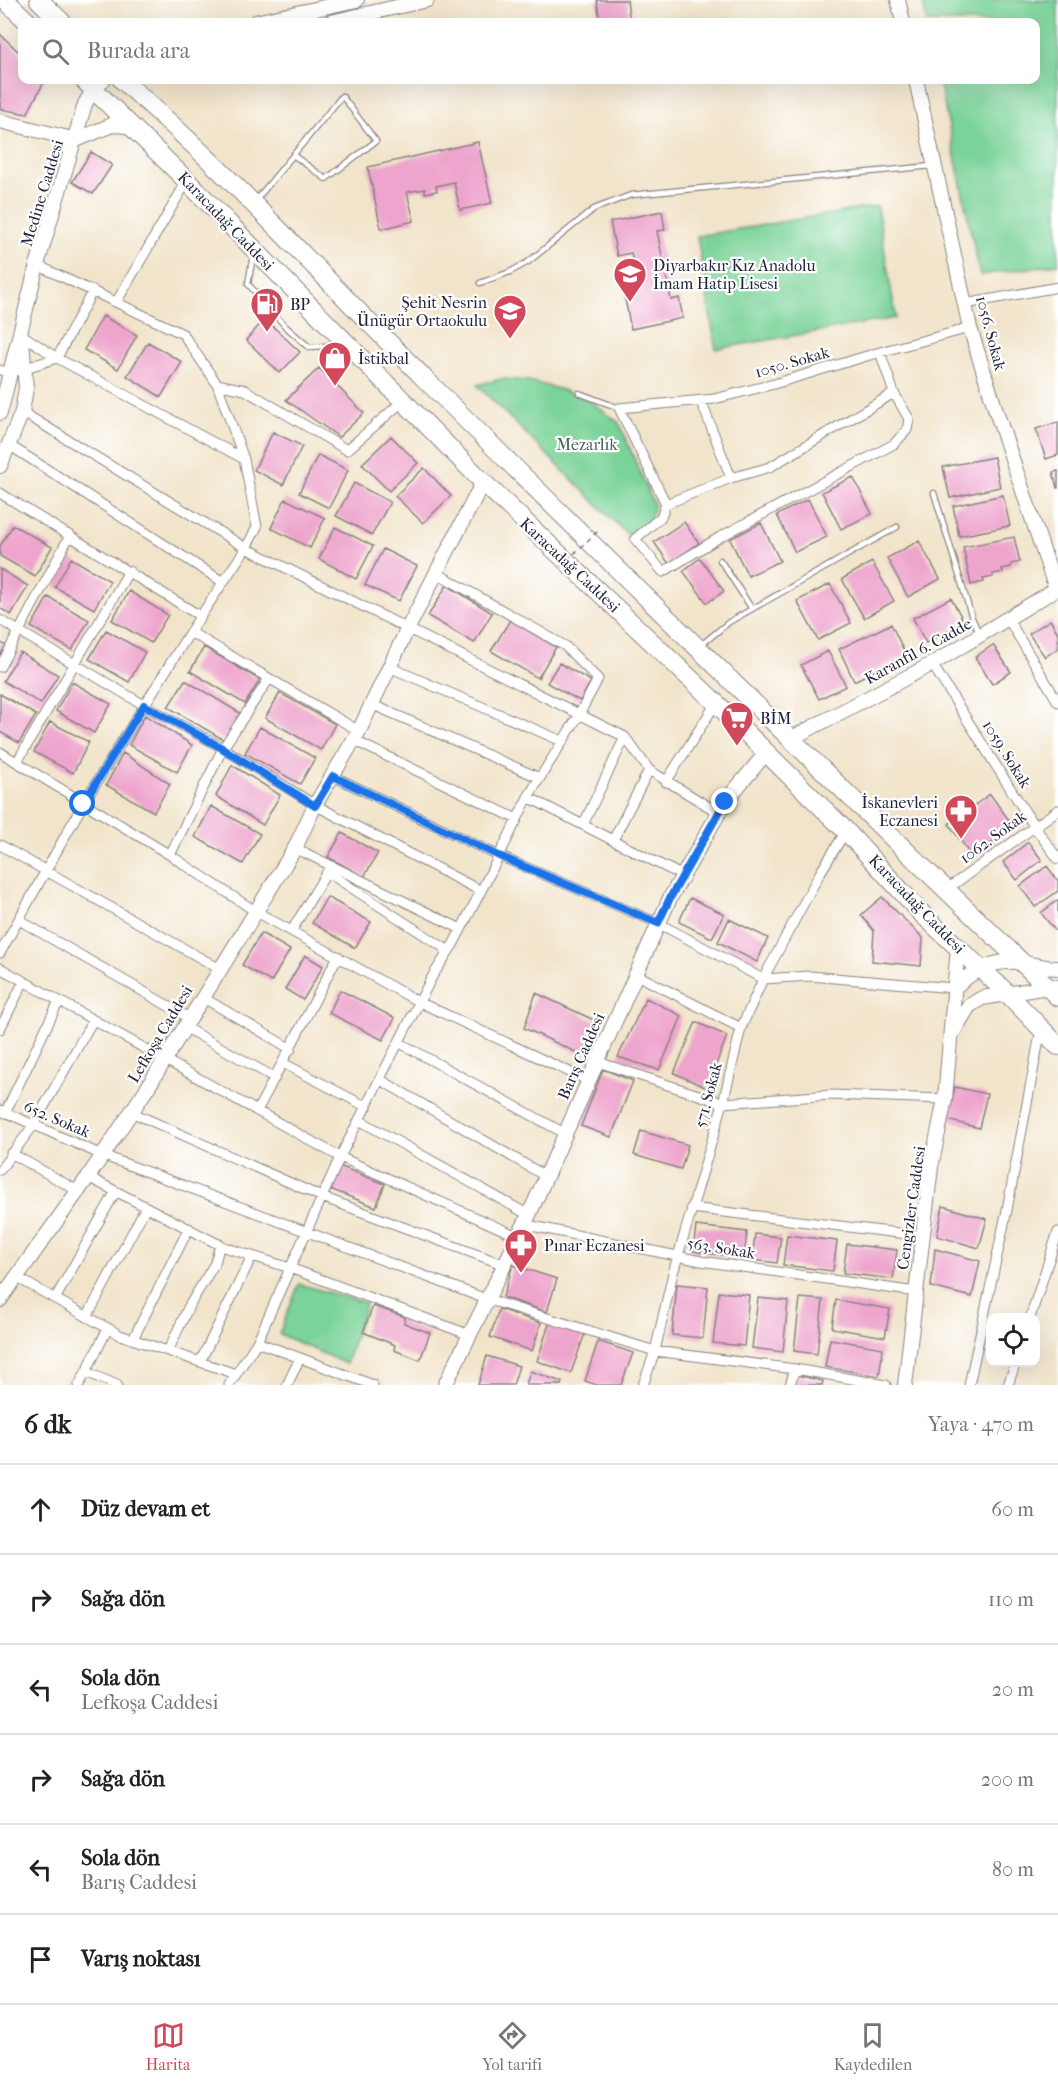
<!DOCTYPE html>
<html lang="tr">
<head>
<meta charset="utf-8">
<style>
	body { margin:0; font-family:"IM FELL French Canon",serif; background:#f2f2f2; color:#222 }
	.controls { position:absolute; right:18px; bottom:18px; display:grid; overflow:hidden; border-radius:12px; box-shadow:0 6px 24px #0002 }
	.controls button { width:54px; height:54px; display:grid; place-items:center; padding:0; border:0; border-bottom:2px solid #e0e0e0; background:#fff; color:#222; font:30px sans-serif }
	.stop { position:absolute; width:18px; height:18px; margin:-14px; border:4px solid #1a73e8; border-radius:50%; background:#fff }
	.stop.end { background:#1a73e8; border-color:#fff; box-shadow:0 2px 6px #0008 }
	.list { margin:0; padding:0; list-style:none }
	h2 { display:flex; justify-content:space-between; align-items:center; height:78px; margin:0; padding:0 24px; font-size:26px }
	h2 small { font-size:20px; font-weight:400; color:#767676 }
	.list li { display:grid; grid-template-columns:39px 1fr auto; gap:18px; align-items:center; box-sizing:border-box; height:90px; padding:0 24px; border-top:2px solid #e0e0e0 }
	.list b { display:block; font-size:22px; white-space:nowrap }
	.list p { margin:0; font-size:20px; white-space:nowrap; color:#767676 }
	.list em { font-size:20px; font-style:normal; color:#767676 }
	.icon { flex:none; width:33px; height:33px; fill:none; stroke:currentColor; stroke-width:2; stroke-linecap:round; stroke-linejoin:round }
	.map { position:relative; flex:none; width:1058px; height:1385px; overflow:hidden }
	.search { position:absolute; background:#fff; box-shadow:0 6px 24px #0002; left:18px; right:18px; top:18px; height:66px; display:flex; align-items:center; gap:15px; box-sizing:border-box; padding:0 21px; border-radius:12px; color:#767676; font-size:22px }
	.sheet { height:618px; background:#fff }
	nav { display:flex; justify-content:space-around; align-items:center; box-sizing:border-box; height:84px; border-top:2px solid #e0e0e0; background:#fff; font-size:16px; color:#767676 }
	nav a { display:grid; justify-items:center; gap:3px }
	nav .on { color:#d1495b }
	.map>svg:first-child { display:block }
</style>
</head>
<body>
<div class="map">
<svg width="1058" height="1385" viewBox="0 0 1058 1385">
	<rect width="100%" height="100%" fill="#fff"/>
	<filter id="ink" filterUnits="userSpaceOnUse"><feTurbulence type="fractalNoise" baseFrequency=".0167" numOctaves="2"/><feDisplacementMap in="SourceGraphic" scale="12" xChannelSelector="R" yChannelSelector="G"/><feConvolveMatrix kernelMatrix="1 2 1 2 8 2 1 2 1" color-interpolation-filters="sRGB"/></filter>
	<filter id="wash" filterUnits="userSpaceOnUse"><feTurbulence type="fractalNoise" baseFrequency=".008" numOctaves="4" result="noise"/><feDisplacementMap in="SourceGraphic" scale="24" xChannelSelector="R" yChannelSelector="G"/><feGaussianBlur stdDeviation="1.35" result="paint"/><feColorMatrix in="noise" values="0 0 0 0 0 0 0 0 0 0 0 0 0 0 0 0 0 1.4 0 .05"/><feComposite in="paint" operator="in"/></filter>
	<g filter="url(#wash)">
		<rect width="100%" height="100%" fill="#f1e4ca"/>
		<!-- green -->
		<path fill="#7ad398" stroke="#4e7a6a" stroke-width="1.5" d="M922,0H1058V264L980,275L939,80H1036V22H927Z
			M877,206L896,318L716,349L697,236Z
			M501,379L529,381L562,390L590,401L619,423L654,505L650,522L628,535L477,385Z
			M299,1284L366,1303L346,1364L279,1334Z"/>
		<g id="blocks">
			<!-- building -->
			<path fill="#eea5cd" d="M597,0H627L630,22H600Z
				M0,34L22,55V80H45L27,114L0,109Z
				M478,142L492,203L460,210L454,182L436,186L437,191L425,193V189L407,192L414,221L381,229L368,167Z
				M91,152L112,165L93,194L72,182Z
				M662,211L665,230L657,231L671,300L679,298L683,318L631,329L624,294L639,291L631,253L617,256L610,222Z
				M103,316L137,335L118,369L84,350Z
				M265,319L300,352L280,373L246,340Z
				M148,342L182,362L161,397L127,376Z
				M319,368L364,413L339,437L286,400Z
				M1058,422V455L1046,459L1036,429Z
				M273,432L302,446L283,485L254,470Z
				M391,436L418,463L389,491L362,464Z
				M318,455L348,470L329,508L299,493Z
				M994,457L1000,487L950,498L943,467Z
				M424,468L451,496L423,523L395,496Z
				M1058,471V488H1057L1053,472Z
				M853,477L872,514L841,529L822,492Z
				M354,483L390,502L372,535L336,516Z
				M1003,495L1010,526L959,536L953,506Z
				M285,499L325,518L310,548L271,528Z
				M808,499L827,537L795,552L777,515Z
				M684,522L699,543L669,564L654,542Z
				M761,523L780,561L748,576L730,539Z
				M13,525L52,547L35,576L0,556V546Z
				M335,527L373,546L356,579L319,559Z
				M1014,537L1020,562L1011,564V567L1002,569L1003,572L993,574V577L983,579L984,582L971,585L963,547Z
				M919,541L940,579L908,597L887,558Z
				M383,549L417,566L399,601L365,585Z
				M71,558L110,581L94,609L55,587Z
				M700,558L724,591L707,603L683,571Z
				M872,562L894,601L864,618L842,579Z
				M0,569L28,586L11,615L0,608Z
				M830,584L851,623L818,640L797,601Z
				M447,585L492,613L474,643L428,616Z
				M129,591L168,615L151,643L112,620Z
				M48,597L89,620L72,650L31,627Z
				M951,598L964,622L926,643L913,618Z
				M510,620L556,647L538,678L491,651Z
				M1050,620L1058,633V648L1045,657L1029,634Z
				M891,624L906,655L854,681L839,649Z
				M106,630L145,652L129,682L89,659Z
				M0,642L6,646L0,656Z
				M993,645L1011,672L992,684L975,657Z
				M204,647L260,680L245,704L190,671Z
				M828,651L846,686L819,699L801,665Z
				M20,652L58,675L41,704L3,681Z
				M559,663L591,681L580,701L547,683Z
				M185,680L240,713L224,740L168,707Z
				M72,682L111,704L94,733L56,711Z
				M280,693L335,724L321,750L265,718Z
				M0,694L36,715L19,743L0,732Z
				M145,715L192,745L177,772L129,745Z
				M50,722L89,742L73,773L34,752Z
				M260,727L315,758L300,784L245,753Z
				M123,753L170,784L154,812L106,785Z
				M232,765L280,795L263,825L216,796Z
				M990,794L1014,827L972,857L949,824Z
				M211,806L260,834L243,864L195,837Z
				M342,833L378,853L364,877L328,857Z
				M1028,842L1042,860L1017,880L1003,862Z
				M1047,866L1058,881V891L1035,907L1020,886Z
				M327,897L371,922L355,948L312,923Z
				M882,897L923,938L921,966L872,961L874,931L861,915Z
				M690,898L724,914L712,938L679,922Z
				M1058,900V934L1041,913Z
				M729,919L768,938L757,962L718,942Z
				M261,933L290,950L271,982L242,965Z
				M305,955L323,966L303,1000L285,989Z
				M340,990L395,1018L383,1040L329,1013Z
				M536,993L596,1021L582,1055L524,1028Z
				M646,998L682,1016L659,1070L618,1057Z
				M696,1022L727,1036L707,1088L674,1073Z
				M603,1069L633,1081L611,1137L581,1126Z
				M955,1087L987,1094L979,1128L947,1120Z
				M641,1131L688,1145L681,1169L634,1155Z
				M339,1166L385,1184L376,1207L330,1189Z
				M943,1206L987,1219L979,1248L937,1236Z
				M696,1226L747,1232L744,1258L693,1251Z
				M755,1234L781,1237L777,1263L752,1260Z
				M787,1235L837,1241L833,1271L783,1265Z
				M847,1244L897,1250L893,1279L843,1273Z
				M935,1249L980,1261L972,1297L931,1287Z
				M513,1265L557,1279L547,1312L503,1297Z
				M677,1284L708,1287L703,1338L672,1335Z
				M719,1292L749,1295L744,1346L713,1343Z
				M758,1298L788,1301L783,1352L752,1348Z
				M800,1298L823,1300L817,1354L794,1351Z
				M836,1300L890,1309L885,1337L832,1328Z
				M373,1306L405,1317L404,1323L430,1333L420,1360L394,1350L395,1345L363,1332Z
				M499,1309L541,1323L532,1351L490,1337Z
				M550,1321L585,1333L571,1373L537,1361Z
				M830,1339L883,1348L879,1376L825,1367Z
				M598,1341L633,1353L621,1385H597L585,1381Z
				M487,1356L519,1366L513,1385H478Z
				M530,1371L562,1382L561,1385H526Z
				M797,1375L823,1381L822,1385H795Z"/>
		</g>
	</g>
	<g filter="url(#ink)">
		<use href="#blocks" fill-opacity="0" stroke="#8a8382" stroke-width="1.5"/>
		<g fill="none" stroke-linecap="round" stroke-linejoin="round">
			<!-- lane casing -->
			<g stroke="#8a8382" stroke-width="7">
				<path id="lane" d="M256,200L342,96L376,141L326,179L293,155
					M253,256L248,284L285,326L309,347L342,345
					M480,283L510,272L528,262L594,209L631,195L932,166
					M579,393L619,408
					M934,493L972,618L979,633
					M720,560L752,609
					M700,646L729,622L897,527"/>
			</g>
			<!-- street casing -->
			<g stroke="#8a8382" stroke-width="11">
				<path id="street" d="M117,301L187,181
					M965,304L1058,287
					M21,334L57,358L244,459L217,384L183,334L37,265
					M880,352L894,393L909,419L907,430L894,444L720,537L663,572L635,539L661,517L666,504L619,408L714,399L774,384L880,352L970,328
					M0,370L10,373L57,358L93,290
					M217,384L245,390L347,450L403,401
					M701,401L731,478
					M9,445L223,582
					M244,459L257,527L246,548L625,737L649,770L719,813
					M0,493L200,616
					M666,504L731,478L770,467L894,393
					M437,573L565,646L598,679L579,715L528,797L499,856L658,923L763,979L810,976L954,988
					M1008,619L1058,702
					M0,620L144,705L223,748L315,805L481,891
					M190,632L359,731
					M932,664L1034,826L1058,859
					M0,667L70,535
					M389,667L562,741
					M371,704L540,778
					M353,740L517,819
					M0,752L170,855L255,911L419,1002L589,1081
					M17,762L129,571
					M333,776L499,856L454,943L432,977L340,1157L257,1342L373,1385
					M666,782L716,703
					M528,797L683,876
					M583,825L625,737
					M613,840L649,770
					M0,845L220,969
					M295,848L461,929
					M170,855L223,748L269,679
					M947,889L1058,810
					M19,920L191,1019
					M292,930L327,872L449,951
					M0,953L83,804L190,632L246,548L22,412
					M0,968L340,1157L517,1236
					M635,974L741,1028
					M202,997L291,1049
					M186,1028L275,1078
					M0,1029L24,981
					M400,1043L564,1133
					M598,1062L723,1103L831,1095L945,1099
					M283,1063L367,1107
					M381,1080L545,1176
					M0,1110L102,1155L486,1299L655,1351L795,1369L886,1385
					M257,1111L338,956
					M131,1112L322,1197L505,1265
					M5,1113L59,1001
					M359,1120L529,1215
					M11,1153L78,1191
					M0,1170L33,1126L93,1020
					M88,1177L224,1247L290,1268L470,1335
					M691,1208L923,1236
					M523,1224L701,1261L916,1292
					M16,1277L120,1335L236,1374
					M55,1299L116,1191
					M87,1317L146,1207
					M1030,1318L1058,1232
					M108,1328L86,1372L117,1385
					M133,1339L189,1228
					M168,1351L189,1306L215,1263L220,1244
					M200,1362L252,1256
					M79,1385L86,1372
					M229,1385L257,1342
					M287,1385L300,1358
					M643,1385L655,1351L673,1273L723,1103L741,1028L763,979L820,873L846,831
					M790,1385L795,1369
					M969,1385L1007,1210L1041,1029
					M1008,1385L1016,1362"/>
			</g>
			<!-- secondary casing -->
			<g stroke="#8a8382" stroke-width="16">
				<path id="secondary" d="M898,0L903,22
					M255,22L357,0
					M331,22L427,0
					M916,80L970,328L997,414L1056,589
					M0,121L76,140
					M76,140L112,125L130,126
					M0,413L37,265L85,104L93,90L103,80
					M0,466L22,412L26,388L22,341
					M792,738L932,664L1058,588
					M954,988C974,969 997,958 1024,963C1036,965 1046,968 1058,968
					M954,1031L969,1006L982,998L1054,986
					M0,1300L88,1177L148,1087L295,848L315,805L359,731L407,630L483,482
					M445,1385L529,1215L670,898L725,802L766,753
					M905,1385L931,1167L945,1099L958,947"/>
			</g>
			<!-- highway casing -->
			<g stroke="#8a8382" stroke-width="20">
				<path id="highway" d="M5,0L28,22
					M39,0L62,22
					M84,80L187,181L483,482L716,703L846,831L924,916L1007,993L1058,1046
					M122,80C230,173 325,280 426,380C635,587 845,794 1058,997"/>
			</g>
			<!-- lane -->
			<use href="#lane" stroke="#fff" stroke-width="4.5"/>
			<!-- street -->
			<use href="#street" stroke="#fff" stroke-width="9"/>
			<!-- secondary -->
			<use href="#secondary" stroke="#fff" stroke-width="14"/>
			<!-- highway -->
			<use href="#highway" stroke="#fff" stroke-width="18"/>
			<!-- path-bridge -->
			<path stroke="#8a8382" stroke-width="2" stroke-dasharray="4.5 4.5" stroke-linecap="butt" d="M561,566L597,532"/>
		</g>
	</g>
	<g fill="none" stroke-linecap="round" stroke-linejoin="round" filter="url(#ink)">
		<!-- route -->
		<path stroke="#1a73e8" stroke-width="8" d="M83,804L144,705L222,748L315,806L333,776L499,856L658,923L670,898L725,802"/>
	</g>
	<!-- icons -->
	<defs>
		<g id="school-pin" transform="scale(1.725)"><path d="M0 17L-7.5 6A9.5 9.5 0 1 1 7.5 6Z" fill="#d1495b" stroke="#fff"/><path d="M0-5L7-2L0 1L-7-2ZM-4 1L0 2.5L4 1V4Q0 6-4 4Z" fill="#fff"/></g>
		<g id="fuel-pin" transform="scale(1.725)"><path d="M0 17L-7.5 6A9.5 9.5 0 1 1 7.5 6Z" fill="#d1495b" stroke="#fff"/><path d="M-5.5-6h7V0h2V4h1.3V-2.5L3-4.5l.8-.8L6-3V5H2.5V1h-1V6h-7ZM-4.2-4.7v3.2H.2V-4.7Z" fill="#fff"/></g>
		<g id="shop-pin" transform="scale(1.725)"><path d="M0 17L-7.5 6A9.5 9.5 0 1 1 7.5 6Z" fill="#d1495b" stroke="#fff"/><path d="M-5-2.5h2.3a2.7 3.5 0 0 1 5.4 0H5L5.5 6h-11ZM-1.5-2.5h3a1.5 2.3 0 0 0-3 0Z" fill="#fff"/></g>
		<g id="supermarket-pin" transform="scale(1.725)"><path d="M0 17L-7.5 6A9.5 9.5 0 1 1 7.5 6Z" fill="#d1495b" stroke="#fff"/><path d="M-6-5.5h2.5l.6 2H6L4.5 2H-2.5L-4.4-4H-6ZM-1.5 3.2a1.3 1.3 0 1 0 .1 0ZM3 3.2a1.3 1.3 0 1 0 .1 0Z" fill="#fff"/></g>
		<g id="pharmacy-pin" transform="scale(1.725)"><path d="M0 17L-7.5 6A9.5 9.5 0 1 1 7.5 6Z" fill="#d1495b" stroke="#fff"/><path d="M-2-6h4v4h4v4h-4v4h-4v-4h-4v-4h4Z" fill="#fff"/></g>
	</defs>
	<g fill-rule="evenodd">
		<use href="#school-pin" x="630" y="274"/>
		<use href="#fuel-pin" x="267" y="304"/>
		<use href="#school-pin" x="510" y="311"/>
		<use href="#shop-pin" x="335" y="358"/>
		<use href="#supermarket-pin" x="737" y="718"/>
		<use href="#pharmacy-pin" x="961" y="811"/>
		<use href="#pharmacy-pin" x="521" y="1245"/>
	</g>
	<g text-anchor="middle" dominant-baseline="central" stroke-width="4.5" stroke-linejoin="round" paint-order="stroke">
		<!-- street labels -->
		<g font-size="16" fill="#22223b" stroke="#fff">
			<text transform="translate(42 193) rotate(-73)">Medine Caddesi</text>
			<text transform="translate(226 221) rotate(46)">Karacadağ Caddesi</text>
			<text transform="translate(991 333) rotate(75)">1056. Sokak</text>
			<text transform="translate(792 362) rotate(-16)">1050. Sokak</text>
			<text transform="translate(570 565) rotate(43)">Karacadağ Caddesi</text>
			<text transform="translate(918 651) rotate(-29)">Karanfil 6. Cadde</text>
			<text transform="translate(1007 754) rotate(58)">1059. Sokak</text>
			<text transform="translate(993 837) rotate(-36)">1062. Sokak</text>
			<text transform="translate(917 904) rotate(46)">Karacadağ Caddesi</text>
			<text transform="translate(160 1034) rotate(-59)">Lefkoşa Caddesi</text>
			<text transform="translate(581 1056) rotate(-66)">Barış Caddesi</text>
			<text transform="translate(708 1095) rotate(-75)">571. Sokak</text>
			<text transform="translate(57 1119) rotate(23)">652. Sokak</text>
			<text transform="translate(911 1208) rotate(-82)">Cengizler Caddesi</text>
			<text transform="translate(721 1248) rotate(9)">563. Sokak</text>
		</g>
		<!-- poi labels -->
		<g font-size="16" fill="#22223b" stroke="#fff" text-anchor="start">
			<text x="653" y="265">Diyarbakır Kız Anadolu<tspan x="653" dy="18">İmam Hatip Lisesi</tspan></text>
			<text x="487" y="302" text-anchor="end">Şehit Nesrin<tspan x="487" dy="18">Ünügür Ortaokulu</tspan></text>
			<text x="290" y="304">BP</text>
			<text x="358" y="358">İstikbal</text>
			<text x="760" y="718">BİM</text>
			<text x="938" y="802" text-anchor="end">İskanevleri<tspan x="938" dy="18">Eczanesi</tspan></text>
			<text x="544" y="1245">Pınar Eczanesi</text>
		</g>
		<!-- park labels -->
		<g font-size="16" fill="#41605c" stroke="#fff">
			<text x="587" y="444">Mezarlık</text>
		</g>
	</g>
</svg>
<div class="controls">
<button><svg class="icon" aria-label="locate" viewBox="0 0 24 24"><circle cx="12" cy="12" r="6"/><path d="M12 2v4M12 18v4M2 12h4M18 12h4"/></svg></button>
</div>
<div class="stop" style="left:83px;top:804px"></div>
<div class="stop end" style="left:725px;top:802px"></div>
<div class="search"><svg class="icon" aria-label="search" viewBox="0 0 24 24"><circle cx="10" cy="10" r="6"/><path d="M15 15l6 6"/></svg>Burada ara</div>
</div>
<section class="sheet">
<h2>6 dk<small>Yaya · 470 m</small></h2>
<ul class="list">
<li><svg class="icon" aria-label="ahead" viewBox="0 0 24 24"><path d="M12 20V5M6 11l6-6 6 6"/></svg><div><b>Düz devam et</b></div><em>60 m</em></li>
<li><svg class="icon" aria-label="right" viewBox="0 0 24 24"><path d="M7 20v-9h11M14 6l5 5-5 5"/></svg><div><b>Sağa dön</b></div><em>110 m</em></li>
<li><svg class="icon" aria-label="left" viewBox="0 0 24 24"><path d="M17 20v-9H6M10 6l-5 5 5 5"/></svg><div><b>Sola dön</b><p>Lefkoşa Caddesi</p></div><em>20 m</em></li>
<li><svg class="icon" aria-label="right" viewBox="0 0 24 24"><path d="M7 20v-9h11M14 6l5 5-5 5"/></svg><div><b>Sağa dön</b></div><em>200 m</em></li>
<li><svg class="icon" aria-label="left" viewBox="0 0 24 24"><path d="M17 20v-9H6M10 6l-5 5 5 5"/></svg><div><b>Sola dön</b><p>Barış Caddesi</p></div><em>80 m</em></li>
<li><svg class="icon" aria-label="arrive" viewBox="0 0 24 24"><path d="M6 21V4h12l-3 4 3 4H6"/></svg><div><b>Varış noktası</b></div></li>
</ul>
</section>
<nav>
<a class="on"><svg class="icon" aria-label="map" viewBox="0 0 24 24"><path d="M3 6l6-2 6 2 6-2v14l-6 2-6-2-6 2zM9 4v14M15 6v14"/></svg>Harita</a>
<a><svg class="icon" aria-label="directions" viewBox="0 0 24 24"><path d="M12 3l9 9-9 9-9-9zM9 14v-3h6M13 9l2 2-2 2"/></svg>Yol tarifi</a>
<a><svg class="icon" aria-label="saved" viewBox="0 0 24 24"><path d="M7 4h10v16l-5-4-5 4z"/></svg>Kaydedilen</a>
</nav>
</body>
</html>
